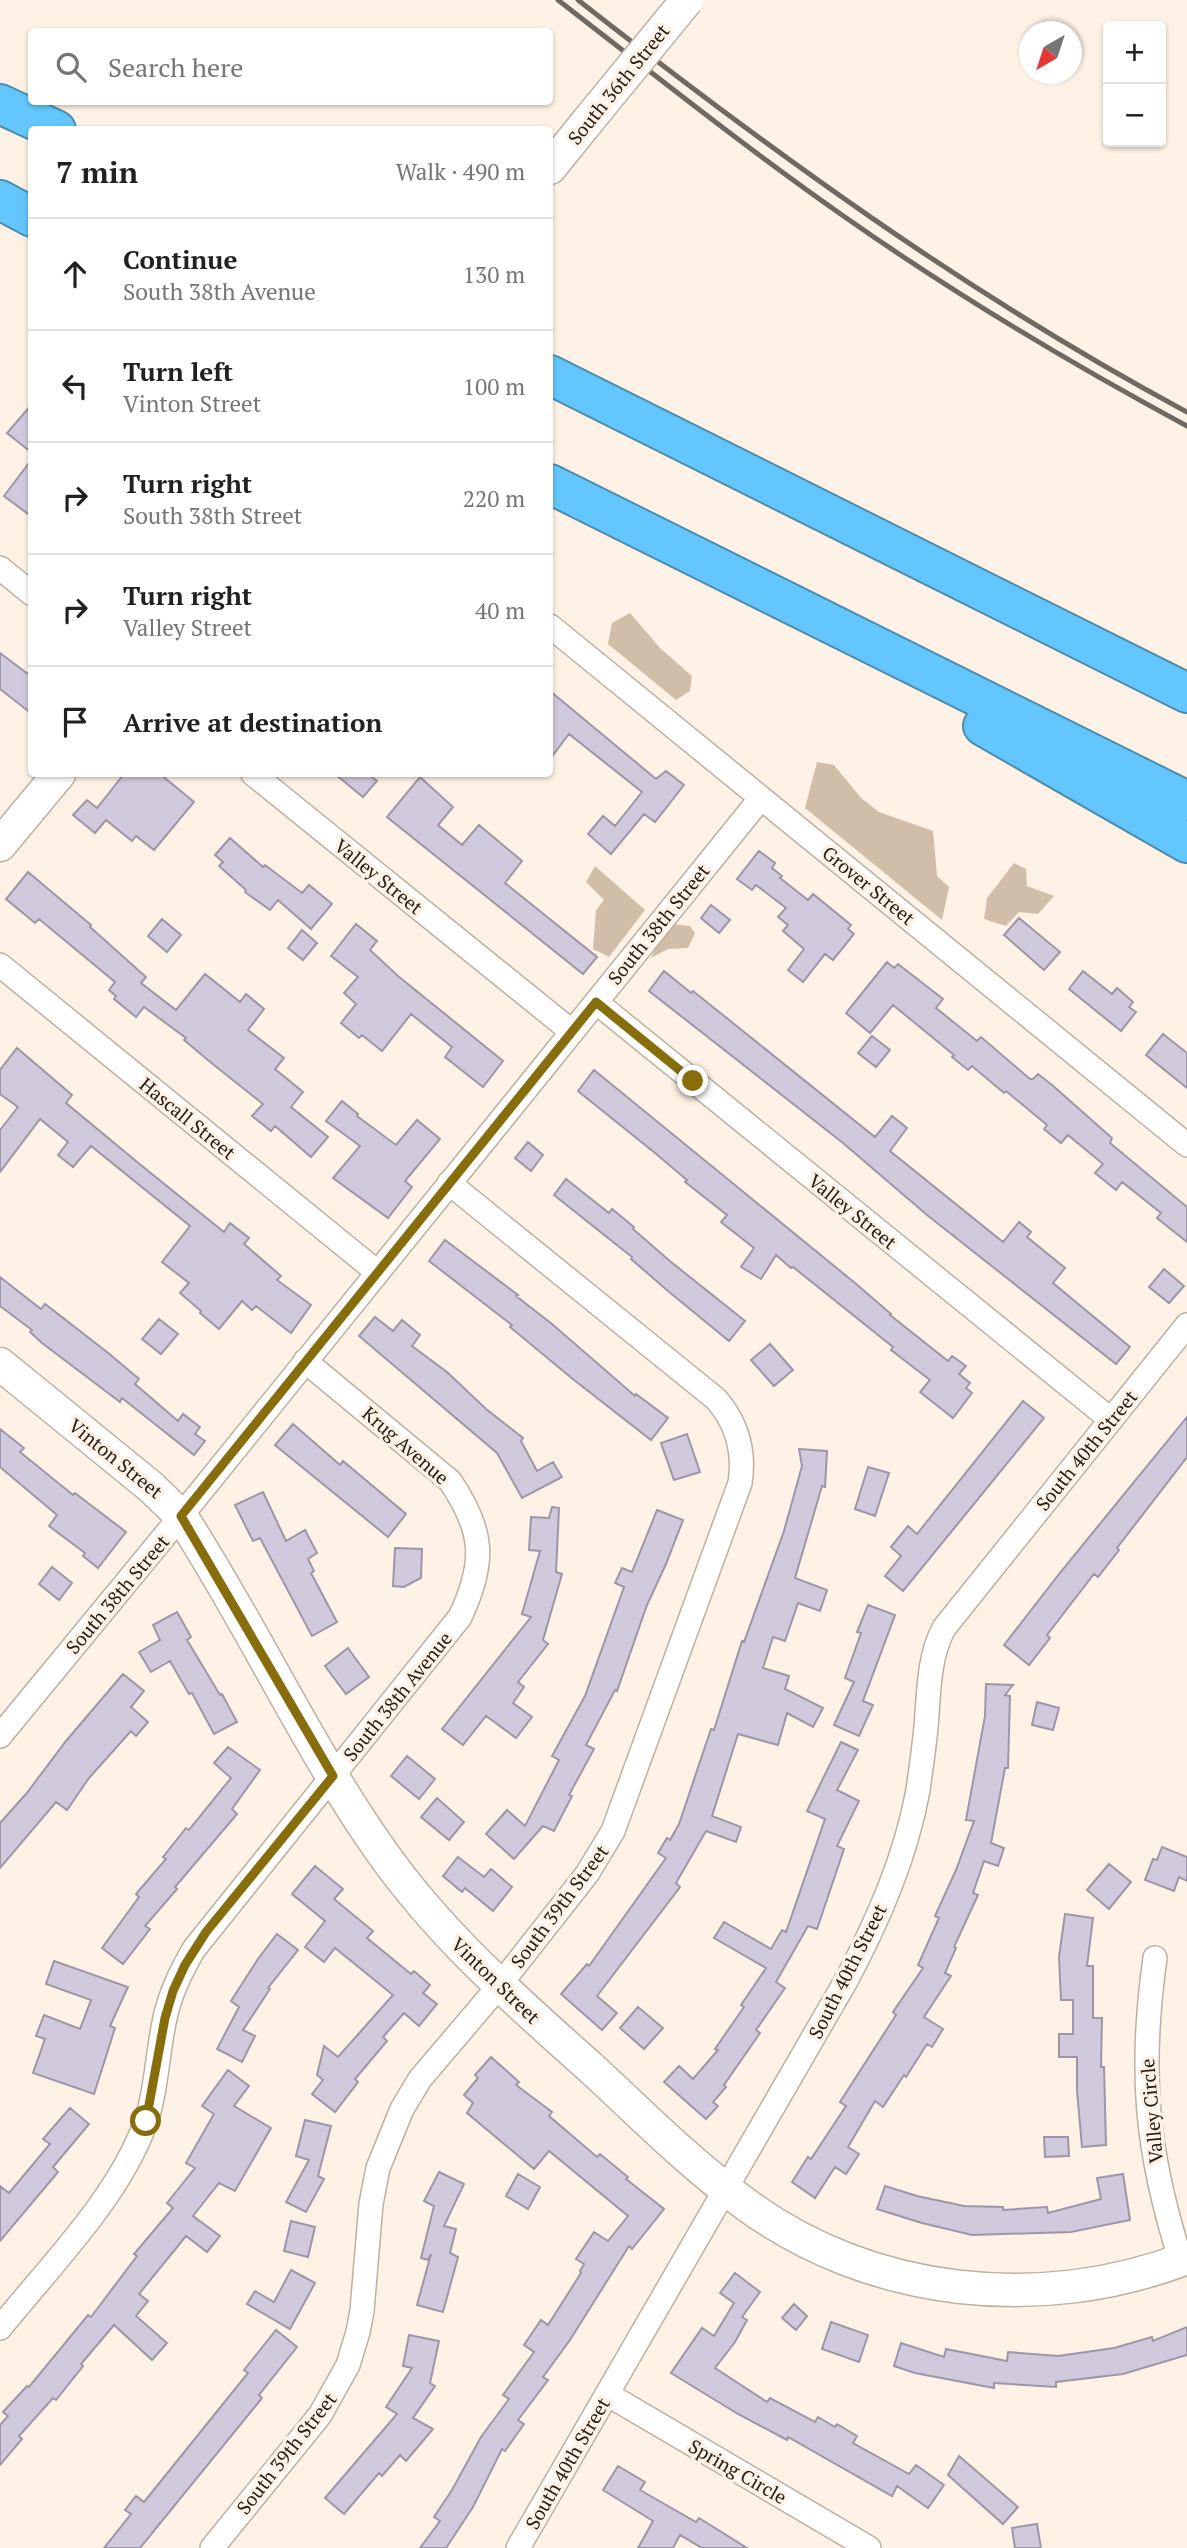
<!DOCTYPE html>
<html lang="en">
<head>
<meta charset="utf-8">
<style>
	body { margin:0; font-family:"PT Serif",serif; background:#f2f2f2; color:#202124 }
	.controls { position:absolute; right:21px; top:21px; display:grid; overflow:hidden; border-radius:7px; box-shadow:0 2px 5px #0004 }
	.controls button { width:63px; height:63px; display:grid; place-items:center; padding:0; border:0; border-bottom:2px solid #e0e0e0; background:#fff; color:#202124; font:35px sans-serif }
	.compass { position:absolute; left:1019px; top:21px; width:63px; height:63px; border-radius:50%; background:#fff; box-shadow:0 2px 5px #0004; rotate:219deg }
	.stop { position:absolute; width:21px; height:21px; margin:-16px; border:5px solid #886d0d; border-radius:50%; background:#fff }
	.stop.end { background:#886d0d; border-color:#fff; box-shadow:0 2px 7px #0008 }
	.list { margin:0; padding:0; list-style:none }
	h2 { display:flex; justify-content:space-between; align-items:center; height:91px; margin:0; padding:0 28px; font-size:30px }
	h2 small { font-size:23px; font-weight:400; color:#757577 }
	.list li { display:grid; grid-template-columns:46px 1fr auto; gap:21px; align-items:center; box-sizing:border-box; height:112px; padding:0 28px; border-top:2px solid #e0e0e0 }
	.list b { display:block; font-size:26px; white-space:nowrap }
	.list p { margin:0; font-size:23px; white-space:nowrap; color:#757577 }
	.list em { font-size:23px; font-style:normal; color:#757577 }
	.icon { flex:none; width:38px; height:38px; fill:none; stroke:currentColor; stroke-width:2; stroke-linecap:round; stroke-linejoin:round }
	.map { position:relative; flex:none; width:1187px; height:2548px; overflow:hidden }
	.search { position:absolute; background:#fff; box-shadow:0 2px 5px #0004; left:28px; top:28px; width:525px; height:77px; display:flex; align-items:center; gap:18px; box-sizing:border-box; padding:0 24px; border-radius:7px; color:#757577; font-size:26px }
	.panel { position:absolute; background:#fff; box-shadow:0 2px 5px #0004; left:28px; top:126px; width:525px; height:651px; border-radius:7px }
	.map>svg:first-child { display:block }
</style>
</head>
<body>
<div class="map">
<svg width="1187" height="2548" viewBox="0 0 1187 2548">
	<rect width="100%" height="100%" fill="#fdf2e5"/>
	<!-- green -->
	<path fill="#d0bea8" d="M630,613L660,648L692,676L690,691L676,700L608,644L612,623Z
		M817,762L834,765L861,798L879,812L933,831L937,876L949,887L942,920L805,808Z
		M1014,863L1026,869L1027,886L1054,896L1038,914L1019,912L1006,926L984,919L987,898Z
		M595,866L645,910L609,957L593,949L596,910L604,900L586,882Z
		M666,923L690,926L695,933L688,948L668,949L651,958Z"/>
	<!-- building -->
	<path fill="#d1c9dc" stroke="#9e96a8" stroke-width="2" d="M32,404V453L7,433Z
		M32,459V517L4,496Z
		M0,653L32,677V714L0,689Z
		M550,691L656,779L666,771L684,785L655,822L644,814L611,854L588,834L603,816L615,826L642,792L569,734L550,759Z
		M124,774H160L194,802L154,850L136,836L132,841L106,820L95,833L73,815L87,800L97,808Z
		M335,774H368L377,781L363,797Z
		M420,777L453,807L438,825L462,845L479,825L522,861L505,883L597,957L583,974L387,817Z
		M230,838L263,867L265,865L302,893L309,885L332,904L311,929L278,900L270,910L245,892L246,890L219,866L223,862L215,855Z
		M759,851L775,863L772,868L782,876L780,878L808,900L813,894L851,925L848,929L854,934L833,960L825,954L803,982L788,970L804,949L783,931L788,925L778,917L786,908L756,885L752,890L737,879Z
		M28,872L91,925L90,927L146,977L141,983L176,1010L205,974L240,1002L246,994L264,1009L248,1030L284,1058L275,1069L303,1092L291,1107L328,1137L311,1157L275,1126L271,1131L252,1116L263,1104L209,1061L184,1040L186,1038L144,1007L136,1017L114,999L116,996L109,990L115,982L39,919L35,923L6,899Z
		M711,905L730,920L719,933L701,918Z
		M1019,918L1060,952L1044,970L1004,935Z
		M162,919L181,935L167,952L148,936Z
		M356,924L377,941L370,950L398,976L503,1061L483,1087L445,1057L452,1047L411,1014L382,1051L362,1035L359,1038L341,1023L356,1004L344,993L358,977L331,956Z
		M302,930L317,943L303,960L288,948Z
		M887,962L894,968L898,964L943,999L936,1008L977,1041L981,1037L1030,1079H1033L1038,1074L1052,1085L1112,1138L1110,1143L1187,1207V1242L1157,1218L1161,1213L1122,1182L1116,1190L1095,1173L1103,1164L1068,1135L1061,1143L1044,1129L1047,1125L1006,1091L1004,1093L972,1066L968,1070L952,1057L954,1055L893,1005L870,1033L846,1013Z
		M664,971L691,993L693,991L875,1137L892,1116L907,1128L890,1151L1003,1242L1019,1222L1031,1232L1027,1237L1065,1268L1053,1283L1130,1347L1116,1364L927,1215L843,1143L649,991Z
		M1083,971L1112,994L1117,988L1133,1002L1129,1007L1136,1012L1121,1031L1069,989Z
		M1163,1034L1187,1053V1088L1146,1055Z
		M872,1036L890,1050L876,1067L858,1053Z
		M17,1048L72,1095L66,1103L142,1166L224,1232L230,1223L249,1238L244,1244L281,1276L277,1280L311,1305L291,1333L256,1306L252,1310L242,1301L219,1329L200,1313L201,1311L180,1293L189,1283L162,1262L190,1226L91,1146L73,1167L58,1155L68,1142L40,1119L0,1172V1130L18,1107L0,1094V1070Z
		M594,1070L855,1283L891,1314L890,1315L948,1361L952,1356L966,1366L959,1374L970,1383L966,1388L972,1393L953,1418L920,1392L930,1380L891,1350L893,1347L793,1267L791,1268L776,1255L761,1279L741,1267L754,1248L721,1222L727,1215L685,1182L687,1180L655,1153L578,1091Z
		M342,1101L358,1114L357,1116L396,1145L417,1120L440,1139L405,1181L412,1187L388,1218L333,1178L360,1146L326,1121Z
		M528,1142L543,1155L531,1171L515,1158Z
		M566,1179L609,1213L612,1209L634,1227L633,1229L671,1262L745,1321L729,1341L668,1291L631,1259L632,1257L554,1195Z
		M445,1240L518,1295L516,1296L552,1324L635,1396L636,1394L668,1418L651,1440L574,1380L510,1327L512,1325L429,1261Z
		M1164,1269L1184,1286L1169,1303L1149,1287Z
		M0,1277L41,1309L45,1304L107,1352L139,1379L135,1384L178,1421L183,1414L200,1427L195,1434L205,1441L194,1455L122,1398L120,1402L42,1343L30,1332L32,1330L0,1306Z
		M375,1317L393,1331L402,1320L420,1335L412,1346L447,1372L486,1409L523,1438L521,1441L537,1471L553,1462L562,1477L522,1498L497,1453L359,1336Z
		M159,1319L178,1334L161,1354L142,1339Z
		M770,1344L793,1370L774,1386L751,1360Z
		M1023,1401L1044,1418L903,1591L885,1576L901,1556L891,1547L908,1526L917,1534Z
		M1187,1417V1457L1117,1548L1119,1550L1098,1577L1094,1574L1047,1635L1050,1638L1029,1665L1004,1645L1059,1574Z
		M293,1424L340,1465L343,1461L406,1514L388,1537L275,1445Z
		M0,1429L24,1448L20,1452L73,1495L75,1493L126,1532L98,1568L83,1556L85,1553L49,1526L57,1515L0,1467Z
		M687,1434L700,1472L674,1480L661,1443Z
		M799,1449L827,1451L825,1487L822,1486L795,1578L827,1590L820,1611L798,1603L785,1641L773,1637L763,1668L789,1676L785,1689L823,1708L813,1727L787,1713L778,1745L738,1734L712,1816L741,1827L736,1842L706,1831L676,1883L680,1887L597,1996L617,2013L602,2030L561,1994L587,1964L589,1966L666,1858L658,1853L667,1838L670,1840L679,1824L711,1729L714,1730L742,1641L744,1642L784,1531L802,1466Z
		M868,1467L889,1473L875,1516L855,1509Z
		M263,1492L286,1541L305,1530L317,1553L308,1559L314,1571L311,1573L337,1622L312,1636L260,1538L253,1541L235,1505Z
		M552,1507L559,1508L556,1572L562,1574L543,1640L548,1644L518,1682L524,1687L513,1703L532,1717L516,1738L486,1716L463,1745L442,1729L531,1617L522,1614L540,1551L529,1550L531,1517L549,1518Z
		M657,1510L683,1520L666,1564L647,1605L617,1691L615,1690L586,1745L594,1749L569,1795L572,1796L554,1831L543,1826L514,1859L486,1834L507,1810L525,1826L559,1760L552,1756L585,1696L624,1587L615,1583L622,1568L632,1572Z
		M395,1548L422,1549L421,1578L404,1587L393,1586Z
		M52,1567L72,1583L59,1600L39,1584Z
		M868,1605L895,1615L863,1701L873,1705L859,1736L834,1725L854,1682L845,1678L861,1633L857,1632Z
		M177,1612L191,1637L187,1640L220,1695L222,1694L237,1722L214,1734L192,1693L189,1694L170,1661L151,1672L139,1652L160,1640L153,1625Z
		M348,1648L369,1677L346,1694L325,1666Z
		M123,1674L144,1691L131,1707L148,1722L136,1736L131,1731L89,1778L67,1810L56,1802L0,1868V1823L26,1794L66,1741Z
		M986,1684L1013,1685L1005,1695L1010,1696L1008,1768H1005L991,1843L1004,1848L998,1866L984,1861L973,1893L978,1895L954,1947L956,1948L945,1973L951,1976L924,2017L943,2029L932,2047L927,2044L906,2077L904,2075L883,2107L875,2101L848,2147L859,2154L846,2174L835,2167L815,2198L792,2182L808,2157L811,2159L846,2106L840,2102L896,2015L893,2012L923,1968L918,1965L939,1918L935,1916L956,1870L974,1821L966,1820L985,1716Z
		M1037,1702L1059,1708L1053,1730L1032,1725Z
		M841,1742L858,1750L837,1790L859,1801L837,1846L844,1849L817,1929L808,1926L776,1982L785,1988L756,2030L760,2033L724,2085L726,2087L713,2102L718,2106L706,2119L664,2082L679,2066L693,2079L718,2050L715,2049L744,2007L741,2005L766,1968L714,1938L724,1922L771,1949L782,1930L786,1932L825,1819L807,1811Z
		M228,1747L260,1770L232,1809L237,1814L175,1887L177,1889L145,1926L150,1929L123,1964L102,1948L139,1897L136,1894L166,1859L163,1857L186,1828L189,1830L231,1778L214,1763Z
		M407,1756L435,1779L419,1799L391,1776Z
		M437,1798L464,1822L449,1840L421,1817Z
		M1162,1847L1187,1857V1881L1179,1877L1174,1891L1145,1880L1153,1859L1157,1860Z
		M458,1857L484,1877L491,1869L512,1887L493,1911L465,1888L462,1892L443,1876Z
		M1109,1864L1131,1882L1109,1909L1087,1890Z
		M315,1866L343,1889L334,1899L373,1931L367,1938L411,1974L414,1971L430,1985L423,1993L437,2004L419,2026L404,2013L383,2037L387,2041L355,2079L358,2082L335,2112L312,2094L323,2080L317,2075L324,2046L338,2057L393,1995L335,1948L324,1962L305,1947L325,1921L292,1894Z
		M1065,1914L1093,1918L1087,1966H1093V2018H1102L1101,2067H1104L1106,2145L1082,2147L1077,2091V2057H1059V2034H1073V2000H1061L1059,1957Z
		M277,1934L298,1950L268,1988L270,1989L243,2030L255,2036L242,2062L217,2049L239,2007L231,2001L258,1959Z
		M54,1961L128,1987L110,2026L115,2028L94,2094L33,2073L45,2039L36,2036L44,2015L80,2029L91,2000L46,1984Z
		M638,2007L663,2028L644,2049L620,2028Z
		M491,2057L519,2082L516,2085L552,2112L549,2116L597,2157L600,2154L628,2177L626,2179L664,2209L632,2249L629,2246L570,2340L543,2377L548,2380L518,2420L524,2424L505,2451L502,2449L473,2507L446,2548H420L440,2521L434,2517L452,2490L481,2437L509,2399L503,2395L534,2352L524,2345L541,2320L548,2325L581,2273L580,2271L584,2264L576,2259L594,2232L608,2241L628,2216L549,2151L534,2169L467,2113L473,2103L464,2095L478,2078L475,2075Z
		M228,2070L249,2086L234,2106L271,2128L235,2191L219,2183L193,2216L220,2236L207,2252L186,2236L139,2294L148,2301L136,2316L167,2343L152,2360L114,2325L81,2364L83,2366L56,2400L53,2398L19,2436L22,2439L0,2465V2425L8,2416L3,2412L27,2386L29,2387L88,2315L91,2317L137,2256L134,2254L173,2208L167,2203L195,2168L186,2163L214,2114L202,2106Z
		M70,2108L89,2124L53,2167L58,2172L0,2241V2186L9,2193L50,2144L43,2139Z
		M305,2120L331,2126L318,2176L324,2179L306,2212L286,2202L309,2160L296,2156Z
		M1044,2137H1068L1069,2156L1045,2157Z
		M439,2172L464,2184L444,2226L456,2229L450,2253L458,2257L443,2312L417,2305L431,2254L428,2260L421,2258L434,2206L424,2201Z
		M518,2174L540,2187L528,2209L506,2196Z
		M1123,2174L1130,2220L1071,2232L972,2235L922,2223L877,2209L885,2186L917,2196L964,2206L1003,2207V2210L1047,2207L1048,2213L1101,2199L1097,2178Z
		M291,2221L315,2227L308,2257L284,2251Z
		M291,2270L315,2283L290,2329L247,2304L255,2291L274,2302Z
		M735,2273L760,2292L742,2317L747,2320L735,2342L715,2368L767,2402L770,2398L815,2422L818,2417L835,2427L837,2424L857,2436L853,2443L909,2474L916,2465L944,2485L928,2508L897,2486L892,2496L788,2437L787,2440L738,2414L671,2373L702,2328L714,2336L734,2303L720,2293Z
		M794,2304L807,2316L796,2330L782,2318Z
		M831,2322L868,2335L859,2362L822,2349Z
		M1187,2327V2355L1123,2374L1056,2382V2387L994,2383V2388L915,2373L894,2366L901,2343L944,2357L946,2349L1007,2361L1008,2352L1058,2356L1114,2348L1152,2337L1153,2341Z
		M276,2330L297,2347L259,2395L262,2398L140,2548H104L131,2514L125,2510L136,2496L144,2502L248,2373L244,2370Z
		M409,2335L439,2341L430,2383L435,2386L413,2418L433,2429L406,2461L400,2455L382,2476L379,2473L344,2514L325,2498L397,2414L386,2407L412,2368L403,2366Z
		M959,2456L1018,2507L1003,2524L948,2475Z
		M618,2466L645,2482L640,2490L696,2522L699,2518L747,2548H702L680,2535L673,2548H638L653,2521L603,2490Z
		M1037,2524L1041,2548H1015L1012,2528Z"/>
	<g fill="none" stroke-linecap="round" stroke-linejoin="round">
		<!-- street casing -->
		<g stroke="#bdb0a0" stroke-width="26">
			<path id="street" d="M0,568L32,594
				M550,626L1187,1145
				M253,774L571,1031
				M0,965L377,1272
				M596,1002L1110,1419
				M0,1736L181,1516L761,798
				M1155,1958C1139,2072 1146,2152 1181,2261
				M0,2328C50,2266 118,2198 145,2124C157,2090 157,2053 165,2018C170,1994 181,1971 194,1949L460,1617C486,1562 484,1531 450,1481L305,1361
				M607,2394L869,2548
				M212,2548L320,2415L348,2365L358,2332L362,2311L371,2204L378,2168L402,2109L420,2079L499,1986L587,1874L613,1831L740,1483C745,1451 737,1423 716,1399L449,1183
				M518,2548L847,1979C878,1920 906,1857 918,1790C921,1769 924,1748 926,1727C929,1693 928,1658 944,1628L1187,1325"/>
		</g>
		<!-- secondary casing -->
		<g stroke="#bdb0a0" stroke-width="35">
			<path id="secondary" d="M550,168L587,122
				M0,845L59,774
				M0,1364L151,1487L181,1516C252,1625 306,1745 381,1851C440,1935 515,2000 590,2067C640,2113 689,2163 744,2203C870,2297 1042,2314 1187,2258"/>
		</g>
		<!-- highway casing -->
		<g stroke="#4d8cad" stroke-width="42">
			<path id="highway" d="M0,104L56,130
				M0,200L32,217
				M550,375L1187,693
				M550,484L1187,801
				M983,726L1187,843"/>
		</g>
		<!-- street -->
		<use href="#street" stroke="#fff" stroke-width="23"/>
		<!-- secondary -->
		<use href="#secondary" stroke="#fff" stroke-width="32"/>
		<!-- highway -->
		<use href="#highway" stroke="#63c6fc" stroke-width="38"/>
		<!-- rail -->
		<path stroke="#706961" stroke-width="5" d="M558,0C652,73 745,147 842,215C953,293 1068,362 1187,426
			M578,0C771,151 970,296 1187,412"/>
		<!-- secondary-bridge casing -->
		<g stroke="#bdb0a0" stroke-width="35" stroke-linecap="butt">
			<path id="secondary-bridge" d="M587,122L687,0"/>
		</g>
		<!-- secondary-bridge -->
		<use href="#secondary-bridge" stroke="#fff" stroke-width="32"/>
	</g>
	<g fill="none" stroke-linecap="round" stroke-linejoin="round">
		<!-- route -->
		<path stroke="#886d0d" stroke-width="9" d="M146,2121L165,2018L173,1991L185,1965L206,1932L333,1776L181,1516L596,1002L693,1081"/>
	</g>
	<g text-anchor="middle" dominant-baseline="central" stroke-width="7" stroke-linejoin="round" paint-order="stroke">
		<!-- street labels -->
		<g font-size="19" fill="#25201a" stroke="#fdf2e5">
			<text transform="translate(618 84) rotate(-51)">South 36th Street</text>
			<text transform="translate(379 876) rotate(39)">Valley Street</text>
			<text transform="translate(869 885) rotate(39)">Grover Street</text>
			<text transform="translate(658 924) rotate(-51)">South 38th Street</text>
			<text transform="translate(188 1118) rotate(39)">Hascall Street</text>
			<text transform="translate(853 1211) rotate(39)">Valley Street</text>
			<text transform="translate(406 1445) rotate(41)">Krug Avenue</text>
			<text transform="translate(1086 1450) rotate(-51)">South 40th Street</text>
			<text transform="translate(116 1458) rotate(39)">Vinton Street</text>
			<text transform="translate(117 1594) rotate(-50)">South 38th Street</text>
			<text transform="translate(397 1696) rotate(-51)">South 38th Avenue</text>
			<text transform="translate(559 1906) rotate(-53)">South 39th Street</text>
			<text transform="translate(847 1971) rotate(-63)">South 40th Street</text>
			<text transform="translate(496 1980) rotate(44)">Vinton Street</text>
			<text transform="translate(1151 2111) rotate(-95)">Valley Circle</text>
			<text transform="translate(286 2453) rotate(-52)">South 39th Street</text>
			<text transform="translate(567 2463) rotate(-60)">South 40th Street</text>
			<text transform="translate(738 2471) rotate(30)">Spring Circle</text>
		</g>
	</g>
</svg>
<div class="controls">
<button>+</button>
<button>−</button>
</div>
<svg class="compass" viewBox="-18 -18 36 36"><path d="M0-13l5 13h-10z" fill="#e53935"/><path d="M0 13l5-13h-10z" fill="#757577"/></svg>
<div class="stop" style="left:146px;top:2121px"></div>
<div class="stop end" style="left:693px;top:1081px"></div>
<div class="search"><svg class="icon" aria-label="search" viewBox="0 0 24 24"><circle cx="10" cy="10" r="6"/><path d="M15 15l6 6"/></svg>Search here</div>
<section class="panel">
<h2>7 min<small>Walk · 490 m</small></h2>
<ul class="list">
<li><svg class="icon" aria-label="ahead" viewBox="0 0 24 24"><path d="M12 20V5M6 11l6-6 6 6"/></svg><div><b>Continue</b><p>South 38th Avenue</p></div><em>130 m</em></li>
<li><svg class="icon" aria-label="left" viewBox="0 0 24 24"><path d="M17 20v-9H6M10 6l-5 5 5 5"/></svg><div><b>Turn left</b><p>Vinton Street</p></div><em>100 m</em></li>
<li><svg class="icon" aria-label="right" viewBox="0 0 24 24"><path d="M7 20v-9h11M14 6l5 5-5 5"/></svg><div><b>Turn right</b><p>South 38th Street</p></div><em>220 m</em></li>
<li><svg class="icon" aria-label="right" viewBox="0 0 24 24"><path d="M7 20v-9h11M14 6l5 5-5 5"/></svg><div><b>Turn right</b><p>Valley Street</p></div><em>40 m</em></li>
<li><svg class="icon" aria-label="arrive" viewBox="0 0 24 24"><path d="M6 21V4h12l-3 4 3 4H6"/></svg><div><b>Arrive at destination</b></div></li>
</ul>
</section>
</div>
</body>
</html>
